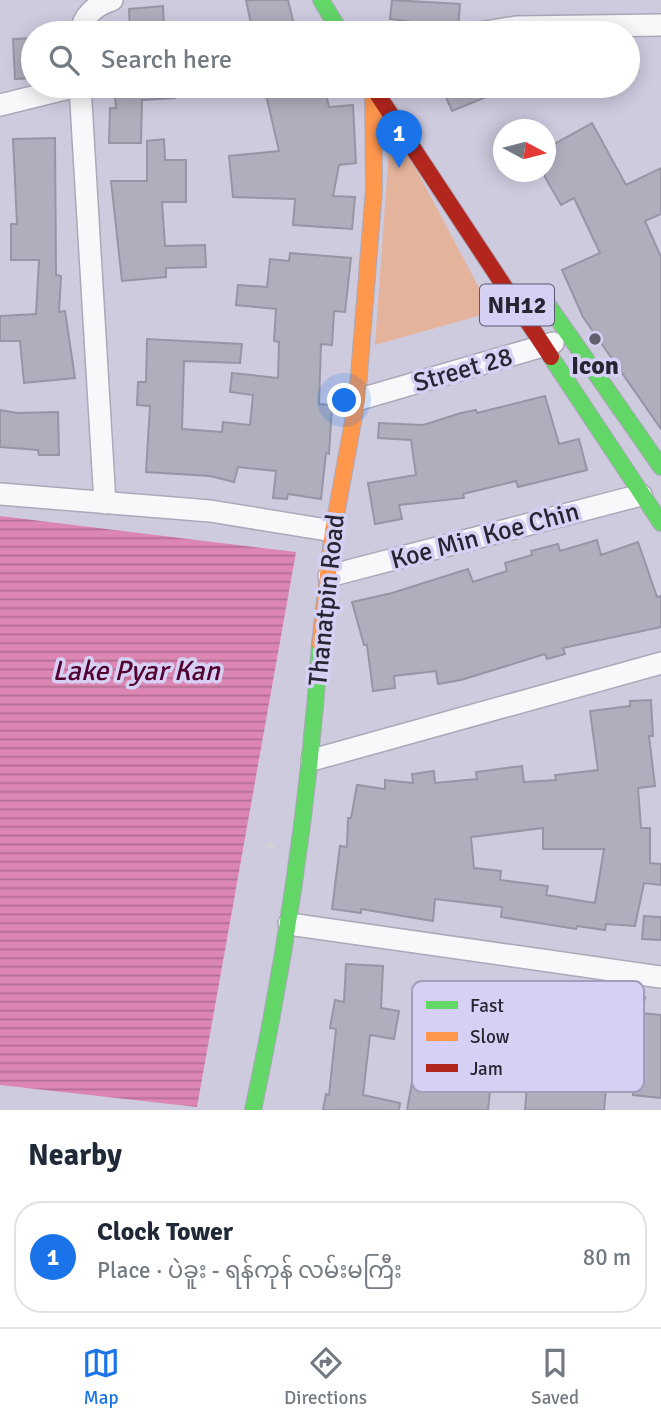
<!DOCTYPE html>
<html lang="en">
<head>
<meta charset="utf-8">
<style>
	body { margin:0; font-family:Signika,"Noto Sans Myanmar",sans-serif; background:#f6f6f7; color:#1f2937 }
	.compass { position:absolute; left:493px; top:119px; width:63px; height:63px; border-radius:50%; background:#fff; box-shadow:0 4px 18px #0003; rotate:97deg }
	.you { position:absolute; left:345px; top:401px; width:24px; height:24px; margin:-18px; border:5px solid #fff; border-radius:50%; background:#1a73e8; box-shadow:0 0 0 10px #1a73e833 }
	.badge { display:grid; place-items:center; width:46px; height:46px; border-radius:50%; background:#1a73e8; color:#fff; font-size:23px; font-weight:700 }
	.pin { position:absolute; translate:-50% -58px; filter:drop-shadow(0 2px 4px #0008) }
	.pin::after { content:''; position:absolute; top:37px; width:24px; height:21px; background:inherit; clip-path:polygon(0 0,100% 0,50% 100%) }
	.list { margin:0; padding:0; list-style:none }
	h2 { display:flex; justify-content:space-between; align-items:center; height:91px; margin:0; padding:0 28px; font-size:30px }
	h2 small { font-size:23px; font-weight:400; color:#747a83 }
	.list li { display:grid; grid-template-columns:46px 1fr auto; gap:21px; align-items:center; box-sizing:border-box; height:112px; margin:0 14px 14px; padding:0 14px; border:2px solid #e0e1e3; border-radius:28px }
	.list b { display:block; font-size:26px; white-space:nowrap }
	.list p { margin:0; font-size:23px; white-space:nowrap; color:#747a83 }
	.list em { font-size:23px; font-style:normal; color:#747a83 }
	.icon { flex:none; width:38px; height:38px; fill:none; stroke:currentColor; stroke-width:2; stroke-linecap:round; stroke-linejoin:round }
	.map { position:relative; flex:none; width:661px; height:1110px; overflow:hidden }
	.search { position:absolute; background:#fff; box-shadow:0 4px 18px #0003; left:21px; right:21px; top:21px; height:77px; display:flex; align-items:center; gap:18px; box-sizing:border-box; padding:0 24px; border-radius:38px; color:#747a83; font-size:26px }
	.sheet { height:217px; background:#fff }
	nav { display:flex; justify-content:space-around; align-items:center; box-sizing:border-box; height:98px; border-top:2px solid #e0e1e3; background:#fff; font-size:19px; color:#747a83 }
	nav a { display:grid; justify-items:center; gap:4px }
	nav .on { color:#1a73e8 }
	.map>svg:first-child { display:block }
</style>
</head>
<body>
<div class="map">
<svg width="661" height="1110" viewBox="0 0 661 1110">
	<defs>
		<pattern id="water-rules" width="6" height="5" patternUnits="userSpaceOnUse" patternTransform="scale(1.75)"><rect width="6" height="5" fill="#dc86b3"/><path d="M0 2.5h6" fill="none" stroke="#b26d92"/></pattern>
	</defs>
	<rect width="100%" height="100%" fill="#cfcbdf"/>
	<!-- green -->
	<path fill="#e4b39b" d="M391,122L492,312L375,345Z"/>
	<!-- water -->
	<path fill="url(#water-rules)" d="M0,516L296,552L197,1107L0,1085Z"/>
	<!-- building -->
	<path fill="#afaebd" stroke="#9595a4" stroke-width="2" fill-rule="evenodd" d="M246,0H288L296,33H253Z
		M392,0L460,4L458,28L390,19Z
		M163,6L164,29L130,31L129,9Z
		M33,38V78L15,79L13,39Z
		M114,86H174L175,98L142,100L141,143H109L110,108H116Z
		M264,86H324L329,107L353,105L356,163L339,165L333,196L355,197L352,229L293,225L295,199L233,197L229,156L279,151Z
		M441,86H513L452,111Z
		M592,123L626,185L661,168V214L645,221L661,257V429L583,317L562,270L600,253L574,198L561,205L545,177V149Z
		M55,138L56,275L61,276L59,312L65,311L75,378L24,383L20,341H0V316L36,314L39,260H11V224H17L13,139Z
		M164,139L165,160H186V202H162L165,246L205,245L206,267L166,268V277L122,281L111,181H147V141Z
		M290,253L351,258L345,312L334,311L332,345L321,344L319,404L332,405L329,454L326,453L321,499L288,494L287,499L273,498L276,471L238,467L234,482L210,476L146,472L150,406L137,405L138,382H146L147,339L242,344L240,363L184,361L182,429L222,432L223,422L250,425L253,395L230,392L232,373L278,378L279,342L274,341L276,309L236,305L238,285L267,287L270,259L289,261Z
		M545,396L559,444L579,439L587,470L518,487L516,481L463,494L464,498L399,505L402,519L375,524L368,483L416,475L411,440L378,438L379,423L423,425L461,413L476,410L477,413Z
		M0,410L17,413L58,412L59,455H39L38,450L0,447Z
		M597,540L601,555L638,542L657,597L661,596V627L563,648L565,654L547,659L545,654L461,680L438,684L436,671L394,676L395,688L373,691L367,645H364L352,602L392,593L468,569L473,582L507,571L505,563L532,555L531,551L558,544L560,551Z
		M651,700L653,736H649L655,786L638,788L641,828H650V863L661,864V885L644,883L635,926L606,924L605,930L577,926L576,929L501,917L502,907L435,899L433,921L361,909V913L332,909L340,846L347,847L348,818H351L357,785L385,789V780L413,783L412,774L434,771L435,783L477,779L476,772L522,766L524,782L556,780L555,775L598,770L590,711L630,706V701ZM543,828V849H604L595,903L546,895L548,886L500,880L501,871L474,868L471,837Z
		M644,916L661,917V940L642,939Z
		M346,964L383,966L381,1008L399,1011L394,1039L370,1035L363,1095L400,1103L399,1110H323L326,1094L329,1095L336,1029L330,1028L335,1000L344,1002Z
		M518,981L645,997L642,1013L661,1015V1098L633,1095L640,1039L611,1034L604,1110H525L531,1036L479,1030L475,1088L490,1090L488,1110H407L412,1082L445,1087L453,986L517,993Z"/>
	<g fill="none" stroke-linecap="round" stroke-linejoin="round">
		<!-- street casing -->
		<g stroke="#aba8b8" stroke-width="24">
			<path id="street" d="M81,33C82,16 96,5 112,0
				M479,33L516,27L661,25
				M80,86L105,503
				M0,105L77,86
				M357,400L553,343
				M0,494L210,511L333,531
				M329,576L641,495
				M312,760L661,663
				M289,924L661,977"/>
		</g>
		<!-- fast casing -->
		<g stroke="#aba8b8" stroke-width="18">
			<path id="fast" d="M321,0L341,33
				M548,305L661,467
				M551,357L661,523
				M253,1110C286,956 309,802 320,644"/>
		</g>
		<!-- slow casing -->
		<g stroke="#aba8b8" stroke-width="18">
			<path id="slow" d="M320,644L333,531L357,400L374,189L373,87"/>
		</g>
		<!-- jam casing -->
		<g stroke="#aba8b8" stroke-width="18">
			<path id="jam" d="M372,86L551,357"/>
		</g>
		<!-- path -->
		<path stroke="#d2d2d7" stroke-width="3.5" stroke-dasharray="7 3.5" stroke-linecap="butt" d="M268,845L276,846"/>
		<!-- street -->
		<use href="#street" stroke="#f8f7fa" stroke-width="21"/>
		<!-- fast -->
		<use href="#fast" stroke="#63d668" stroke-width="16"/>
		<!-- slow -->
		<use href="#slow" stroke="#ff974d" stroke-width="16"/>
		<!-- jam -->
		<use href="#jam" stroke="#b3261e" stroke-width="16"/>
	</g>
	<!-- markers -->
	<circle fill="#625f6f" stroke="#d6d0f5" stroke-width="2.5" cx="595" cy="339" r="7"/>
	<g text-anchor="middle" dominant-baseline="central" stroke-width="7" stroke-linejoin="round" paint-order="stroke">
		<!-- shield labels -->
		<rect fill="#d6d0f5" stroke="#5c586d" stroke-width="2" x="480" y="284.5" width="74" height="41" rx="5"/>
		<g font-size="24" font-weight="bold" fill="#282533">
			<text x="517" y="305">NH12</text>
		</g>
		<!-- poi labels -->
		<g font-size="26" font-weight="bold" fill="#282533" stroke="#d6d0f5">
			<text x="595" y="366">Icon</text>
		</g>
		<!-- street labels -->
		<g font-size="26" fill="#282533" stroke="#d6d0f5">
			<text transform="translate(463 370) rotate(-16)">Street 28</text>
			<text transform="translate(485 536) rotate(-15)">Koe Min Koe Chin</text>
			<text transform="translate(327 600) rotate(-84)">Thanatpin Road</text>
		</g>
		<!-- water labels -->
		<g font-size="28" font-style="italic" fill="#52022f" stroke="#d6d0f5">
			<text x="136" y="671">Lake Pyar Kan</text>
		</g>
	</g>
	<!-- legend -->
	<rect x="412" y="981" width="232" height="111" rx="10" fill="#d6d0f5" stroke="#a29dbb" stroke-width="2"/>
	<rect x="426" y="1001" width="32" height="8" fill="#63d668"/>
	<rect x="426" y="1032" width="32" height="9" fill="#ff974d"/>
	<rect x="426" y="1064" width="32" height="8" fill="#b3261e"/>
	<g font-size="19" fill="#282533">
		<text x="470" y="1012">Fast</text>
		<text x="470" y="1043">Slow</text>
		<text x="470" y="1075">Jam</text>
	</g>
</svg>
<svg class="compass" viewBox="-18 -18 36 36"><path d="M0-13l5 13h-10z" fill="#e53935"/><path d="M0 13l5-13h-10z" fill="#747a83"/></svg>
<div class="you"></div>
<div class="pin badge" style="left:399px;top:168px">1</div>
<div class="search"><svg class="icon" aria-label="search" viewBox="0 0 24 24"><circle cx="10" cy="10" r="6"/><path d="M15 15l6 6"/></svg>Search here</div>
</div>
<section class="sheet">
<h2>Nearby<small></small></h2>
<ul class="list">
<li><span class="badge">1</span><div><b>Clock Tower</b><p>Place · ပဲခူး - ရန်ကုန် လမ်းမကြီး</p></div><em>80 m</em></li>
</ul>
</section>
<nav>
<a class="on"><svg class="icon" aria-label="map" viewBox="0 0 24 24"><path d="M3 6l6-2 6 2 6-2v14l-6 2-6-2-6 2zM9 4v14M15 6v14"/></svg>Map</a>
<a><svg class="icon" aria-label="directions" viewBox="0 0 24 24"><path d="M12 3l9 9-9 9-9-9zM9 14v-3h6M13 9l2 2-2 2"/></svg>Directions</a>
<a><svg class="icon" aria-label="saved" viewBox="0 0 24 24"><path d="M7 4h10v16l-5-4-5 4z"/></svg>Saved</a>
</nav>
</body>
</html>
